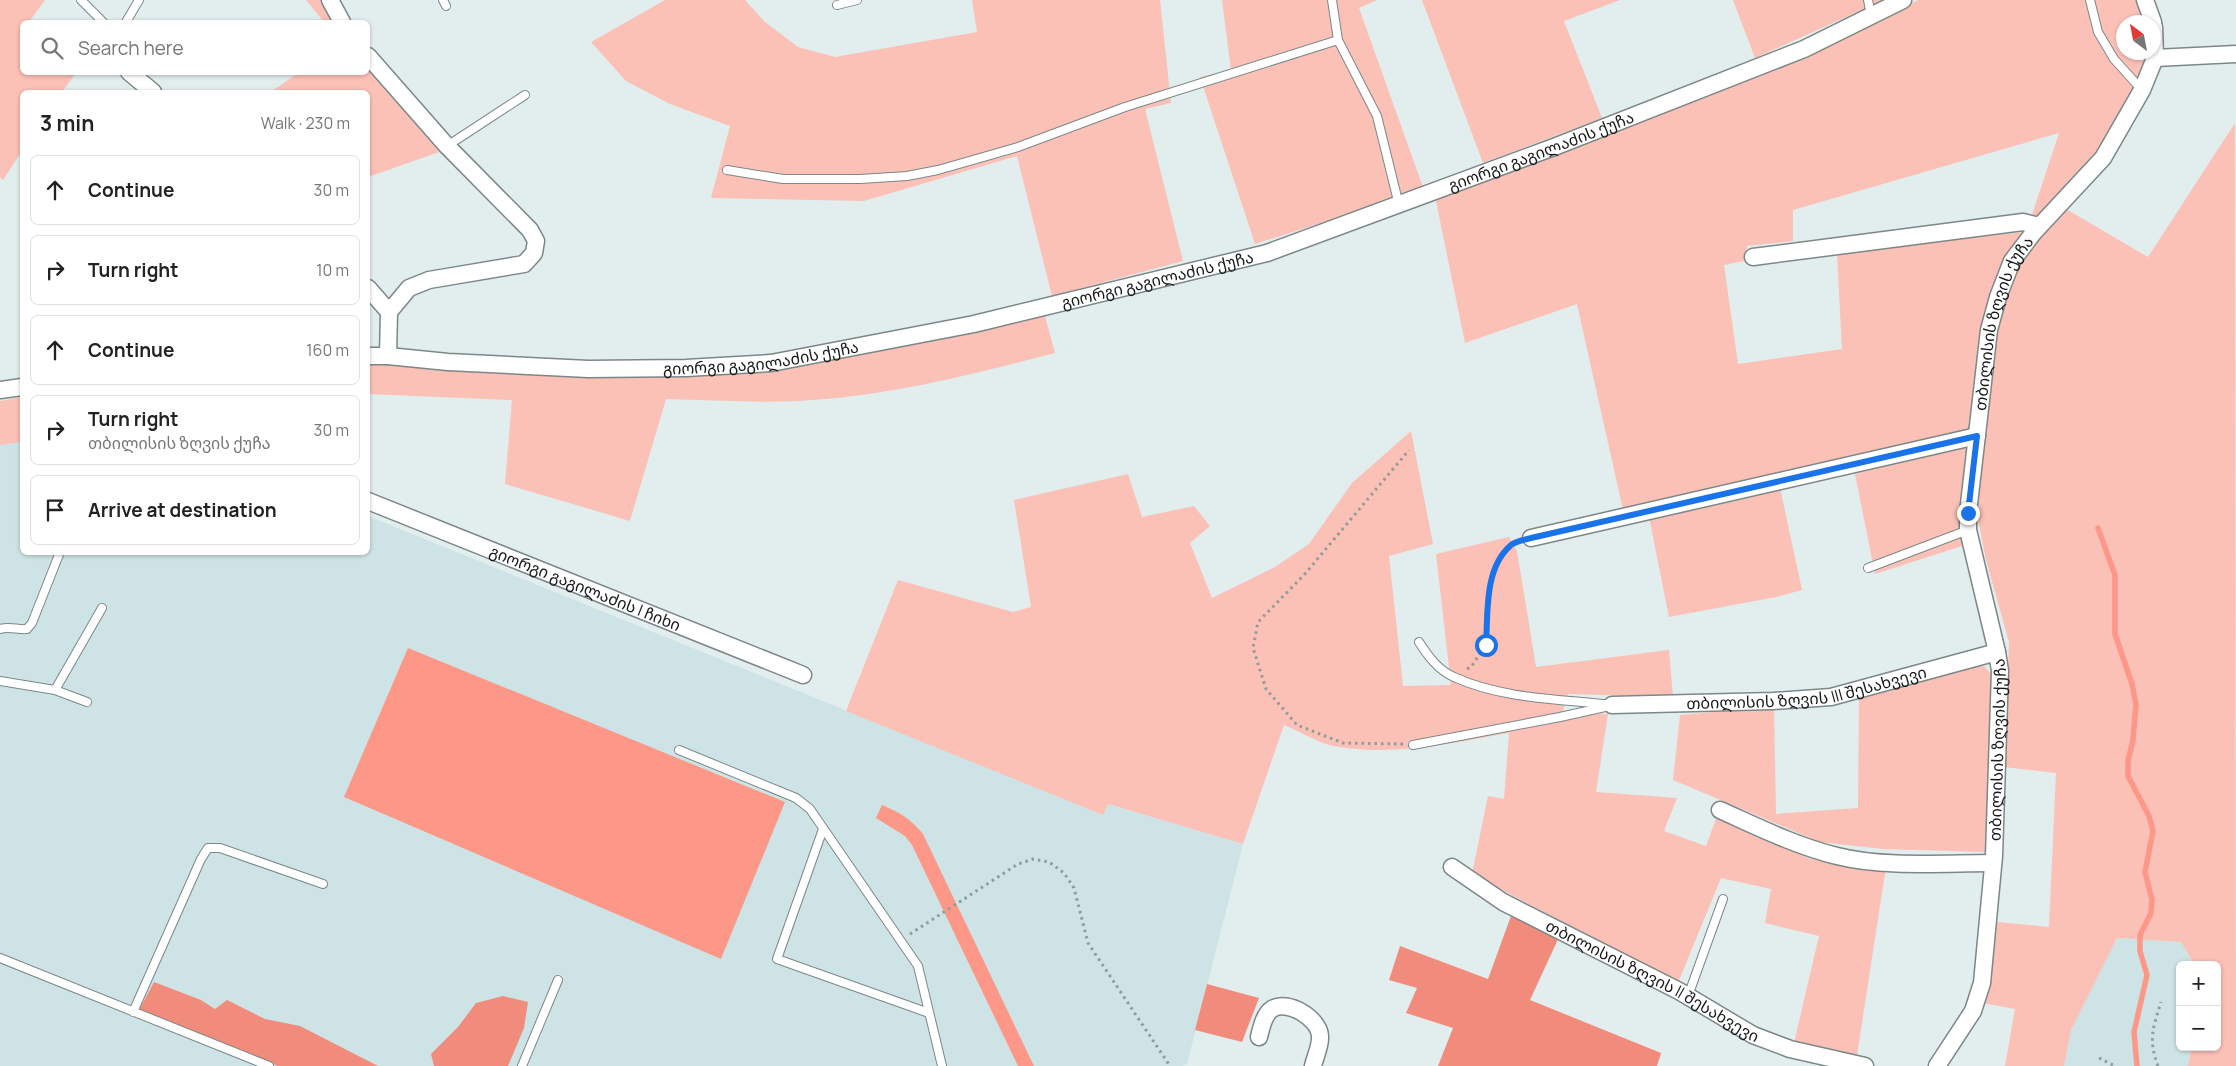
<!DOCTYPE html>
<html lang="en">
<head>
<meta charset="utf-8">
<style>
	body { margin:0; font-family:Manrope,"Noto Sans Georgian",sans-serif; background:#f6f6f6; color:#222 }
	.controls { position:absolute; right:15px; bottom:15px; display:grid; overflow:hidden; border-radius:8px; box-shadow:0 1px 4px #0004 }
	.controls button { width:45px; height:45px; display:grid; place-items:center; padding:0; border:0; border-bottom:1px solid #e0e0e0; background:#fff; color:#222; font:25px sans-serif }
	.compass { position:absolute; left:2116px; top:15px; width:45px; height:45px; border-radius:50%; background:#fff; box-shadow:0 1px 4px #0004; rotate:328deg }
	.stop { position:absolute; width:15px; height:15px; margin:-11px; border:4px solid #1a73e8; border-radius:50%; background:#fff }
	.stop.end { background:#1a73e8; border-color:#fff; box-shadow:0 1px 5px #0008 }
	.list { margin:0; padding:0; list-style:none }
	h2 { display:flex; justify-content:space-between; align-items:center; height:65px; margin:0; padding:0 20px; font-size:21px }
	h2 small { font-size:16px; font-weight:400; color:#767676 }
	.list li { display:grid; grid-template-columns:32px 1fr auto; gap:15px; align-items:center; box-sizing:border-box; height:70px; margin:0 10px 10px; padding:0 10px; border:1px solid #e0e0e0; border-radius:8px }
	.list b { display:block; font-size:19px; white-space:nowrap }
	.list p { margin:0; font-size:16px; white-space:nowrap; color:#767676 }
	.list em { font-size:16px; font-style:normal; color:#767676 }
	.icon { flex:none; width:28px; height:28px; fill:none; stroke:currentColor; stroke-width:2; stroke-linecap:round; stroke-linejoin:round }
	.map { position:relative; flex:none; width:2236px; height:1066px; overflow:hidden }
	.search { position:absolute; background:#fff; box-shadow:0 1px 4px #0004; left:20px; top:20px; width:350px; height:55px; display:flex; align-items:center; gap:12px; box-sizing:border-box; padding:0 18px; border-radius:8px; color:#767676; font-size:19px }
	.panel { position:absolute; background:#fff; box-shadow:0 1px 4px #0004; left:20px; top:90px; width:350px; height:465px; border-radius:8px }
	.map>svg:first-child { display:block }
</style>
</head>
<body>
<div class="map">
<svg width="2236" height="1066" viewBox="0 0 2236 1066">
	<rect width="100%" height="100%" fill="#e2edee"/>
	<!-- built -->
	<path fill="#cee3e5" d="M22,442V552H368V516L1103,815L1107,804L1243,844L1187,1064L1182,1066H0V445Z
		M2117,938L2181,942L2195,965H2180V1047H2192L2188,1066H2064L2071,1030Z"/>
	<!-- green -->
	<path fill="#fbc0b6" d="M0,0H45L29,22H22V72L76,73L62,92H22V151L3,180L0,177Z
		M306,0H327L338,22H324Z
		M665,0H745L765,22L798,47L835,57L977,32L972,0H1160L1171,103L1145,109L1183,261L1052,296L1017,156L864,201L711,198L730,126L670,104L626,81L591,42Z
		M1222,0H1377L1359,8L1424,190L1255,244L1200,77L1231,70Z
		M1422,0H1620L1564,21L1602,118L1483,163Z
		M1733,0H1884L1755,58Z
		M1918,0H2140L2144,22H2124V52L2149,53L2128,104L2098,156L2039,219L2032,215L2059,133L1793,210V241L1747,246L1744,261L1724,265L1738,364L1842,349L1837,253L2025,232L1997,278L1970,432L1623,510L1577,304L1465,343L1436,201L1805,54L1894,13Z
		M368,63L445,150L368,177V92H271L298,73L368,72Z
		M2235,123L2236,1066H2188L2192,1047H2217V965H2195L2181,942L2117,938L2071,1030L2064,1066H2005L2015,1009L1983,1003L1989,979L1997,922L2049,927L2056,773L2004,767L2009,642L1986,560L1978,519L1980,483L1996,339L2003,303L2019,263L2049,225L2066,209L2148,257Z
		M1044,313L1055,353C971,375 885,397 798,401C754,403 710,400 666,399L630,521L505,484L512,400L368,394V363L570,374L683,377L769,372L977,332Z
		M22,397V442L0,445V401Z
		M1411,431L1433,544L1389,556L1403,686L1451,685L1436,554L1509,537L1517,551L1536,667L1669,650L1673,697L1568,694L1563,711L1608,714L1596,792L1677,798L1664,831L1706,846L1717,816L1808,858L1837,864L1886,867L1857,1055L1794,1043L1819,936L1765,923L1771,889L1721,878L1678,983L1472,874L1488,796L1504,799L1509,733C1451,743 1392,757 1333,746C1317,742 1299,731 1284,725L1243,844L1108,804L1103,815L846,711L898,580L1013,612L1031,607L1014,500L1128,474L1142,517L1194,506L1210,526L1190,543L1212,598L1275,567L1309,544L1352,483Z
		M1963,445L1970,449C1965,482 1957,514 1962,546L1875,574L1855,474Z
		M1780,488L1802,590L1776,597L1669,617L1649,517Z
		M1974,664L1984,666L1993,676L1985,852L1883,849L1820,842L1673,780L1680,715L1774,707L1776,814L1858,808L1859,697Z"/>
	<!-- forest -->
	<path fill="#f18c7d" d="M1511,916L1559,937L1530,1000L1661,1053L1657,1066H1438L1453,1028L1406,1013L1417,988L1389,980L1400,946L1488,979Z
		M154,982L201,1000L215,1009L227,1000L265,1019L300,1026L378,1066H278L137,1014Z
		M1207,984L1259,998L1242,1042L1195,1030Z
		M503,996L528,1002L524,1028L508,1066H434L431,1054L458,1027L476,1003Z"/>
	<!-- water -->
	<path fill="#fd9787" d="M408,648L785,802L721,959L344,797Z
		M882,805C899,812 911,819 923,834L1034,1066H1018L912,845L905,836L876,818Z"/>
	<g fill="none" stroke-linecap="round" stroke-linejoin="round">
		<!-- stream -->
		<path stroke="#fd9787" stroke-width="5.5" d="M2098,528L2115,575V634L2132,684L2136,704L2133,740L2128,761V776L2149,816L2153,831L2145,872L2152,900L2151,913L2140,935V951L2147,975L2134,1032L2137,1066"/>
		<!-- service casing -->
		<g stroke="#7c8788" stroke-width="10">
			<path id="service" d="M81,0L103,22
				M443,0L446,6
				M1332,0L1338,40L1377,116L1399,205
				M1868,0L1871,15
				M2090,0L2098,32L2114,59L2142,90
				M837,5L857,0
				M126,22L139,0
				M447,146L525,95
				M727,170L783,179H860L907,176L938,170L1018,147L1125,107L1338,40
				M1868,568L1968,530
				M0,629C9,626 18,630 27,629L32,623L60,552
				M1419,642C1428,656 1438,670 1454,677C1502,699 1560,699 1612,705
				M0,681L55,690L102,608
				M55,690L87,702
				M1413,745L1560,717L1605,707
				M679,750L796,798L810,809L918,966L942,1066
				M823,829L777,959L929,1013
				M0,958L269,1066
				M1688,996L1723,899
				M133,1012L201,859L208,848H220L323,884
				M522,1066L558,980"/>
		</g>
		<!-- minor casing -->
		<g stroke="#7c8788" stroke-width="19">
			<g id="minor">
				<path d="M330,0L342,22"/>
				<path d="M2145,0L2153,22"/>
				<path d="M368,56L447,146L530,230L536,241L534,253L524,264L429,280L409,288L389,312L388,356"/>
				<path d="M2155,58L2236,54"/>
				<path d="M129,72L153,92"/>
				<path d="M1753,257L2023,222L2039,226"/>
				<path d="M368,288L389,312"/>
				<path id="s1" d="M368,356H388L448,362L588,369L686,368L771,363L974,324L1267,253L1554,147L1804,49L1903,0"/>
				<path d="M0,390L22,387"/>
				<path id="s2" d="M368,501L803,675"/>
				<path d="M1531,538L1977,436"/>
				<path id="s3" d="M1612,705L1773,701L1831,697L1997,652"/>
				<path d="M1720,810C1758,827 1796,846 1837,856C1885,868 1944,863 1993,863"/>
				<path id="s4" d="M1452,867L1503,902L1679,991L1753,1035L1790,1049L1865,1066"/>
				<path d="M1259,1037C1261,1029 1264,1014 1272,1009C1287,999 1319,1018 1320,1036C1321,1045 1315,1057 1313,1066"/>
				<path id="s5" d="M1937,1066L1973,1011L1982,983L1994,856L2000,671L1997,652L1968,530V513L1989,330L1998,297L2012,261L2034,232L2103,158L2142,90L2155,58L2154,27"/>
			</g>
		</g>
		<!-- path -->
		<path stroke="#929a9a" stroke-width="3" stroke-dasharray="2.5 4" stroke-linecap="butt" d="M1467,669L1471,667L1486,645L1490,585L1499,559L1511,544L1516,543
			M1403,744L1343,743L1297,725L1266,689L1253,648L1258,622L1304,575L1409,450
			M910,934L1018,864L1033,859L1049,862L1064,873L1074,888L1088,943L1170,1066
			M2099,1058L2115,1066
			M2158,1066C2148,1039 2153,1028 2161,1002"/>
		<!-- service -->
		<use href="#service" stroke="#fff" stroke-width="8"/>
		<!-- minor -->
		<use href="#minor" stroke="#fff" stroke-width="16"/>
	</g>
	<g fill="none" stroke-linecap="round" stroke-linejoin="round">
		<!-- route -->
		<path stroke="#1a73e8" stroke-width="6" d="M1486,645C1488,614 1484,569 1510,546C1514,541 1525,540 1531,538L1977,436L1968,513"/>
	</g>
	<g text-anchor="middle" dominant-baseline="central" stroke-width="4" stroke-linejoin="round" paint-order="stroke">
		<!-- street labels -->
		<g font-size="16" fill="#161a1a" stroke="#effafc">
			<text stroke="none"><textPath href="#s1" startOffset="1204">გიორგი გაგილაძის ქუჩა</textPath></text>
			<text stroke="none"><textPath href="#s1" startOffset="799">გიორგი გაგილაძის ქუჩა</textPath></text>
			<text stroke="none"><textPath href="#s5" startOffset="764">თბილისის ზღვის ქუჩა</textPath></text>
			<text stroke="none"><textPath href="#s1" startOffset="394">გიორგი გაგილაძის ქუჩა</textPath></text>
			<text stroke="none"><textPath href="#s2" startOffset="234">გიორგი გაგილაძის I ჩიხი</textPath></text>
			<text stroke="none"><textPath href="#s3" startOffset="196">თბილისის ზღვის III შესახვევი</textPath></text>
			<text stroke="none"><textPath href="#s5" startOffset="329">თბილისის ზღვის ქუჩა</textPath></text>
			<text stroke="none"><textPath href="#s4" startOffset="231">თბილისის ზღვის II შესახვევი</textPath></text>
		</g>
	</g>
</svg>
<div class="controls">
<button>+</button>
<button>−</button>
</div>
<svg class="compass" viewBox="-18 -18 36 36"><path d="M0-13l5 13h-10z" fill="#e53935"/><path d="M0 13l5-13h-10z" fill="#767676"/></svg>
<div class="stop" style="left:1486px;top:645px"></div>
<div class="stop end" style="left:1968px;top:513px"></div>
<div class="search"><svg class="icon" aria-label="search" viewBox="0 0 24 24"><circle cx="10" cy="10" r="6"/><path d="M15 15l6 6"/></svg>Search here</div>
<section class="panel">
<h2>3 min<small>Walk · 230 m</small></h2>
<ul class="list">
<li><svg class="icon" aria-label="ahead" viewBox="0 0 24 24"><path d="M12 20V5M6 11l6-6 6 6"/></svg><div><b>Continue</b></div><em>30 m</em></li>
<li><svg class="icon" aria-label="right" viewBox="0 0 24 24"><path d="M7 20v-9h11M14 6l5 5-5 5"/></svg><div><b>Turn right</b></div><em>10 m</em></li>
<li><svg class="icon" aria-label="ahead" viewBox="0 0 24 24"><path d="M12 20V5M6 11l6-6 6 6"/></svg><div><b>Continue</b></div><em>160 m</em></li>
<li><svg class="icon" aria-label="right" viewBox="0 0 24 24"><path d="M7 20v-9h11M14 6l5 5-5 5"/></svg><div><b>Turn right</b><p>თბილისის ზღვის ქუჩა</p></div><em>30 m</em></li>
<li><svg class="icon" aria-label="arrive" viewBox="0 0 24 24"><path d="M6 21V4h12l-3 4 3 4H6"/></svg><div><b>Arrive at destination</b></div></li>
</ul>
</section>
</div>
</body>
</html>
